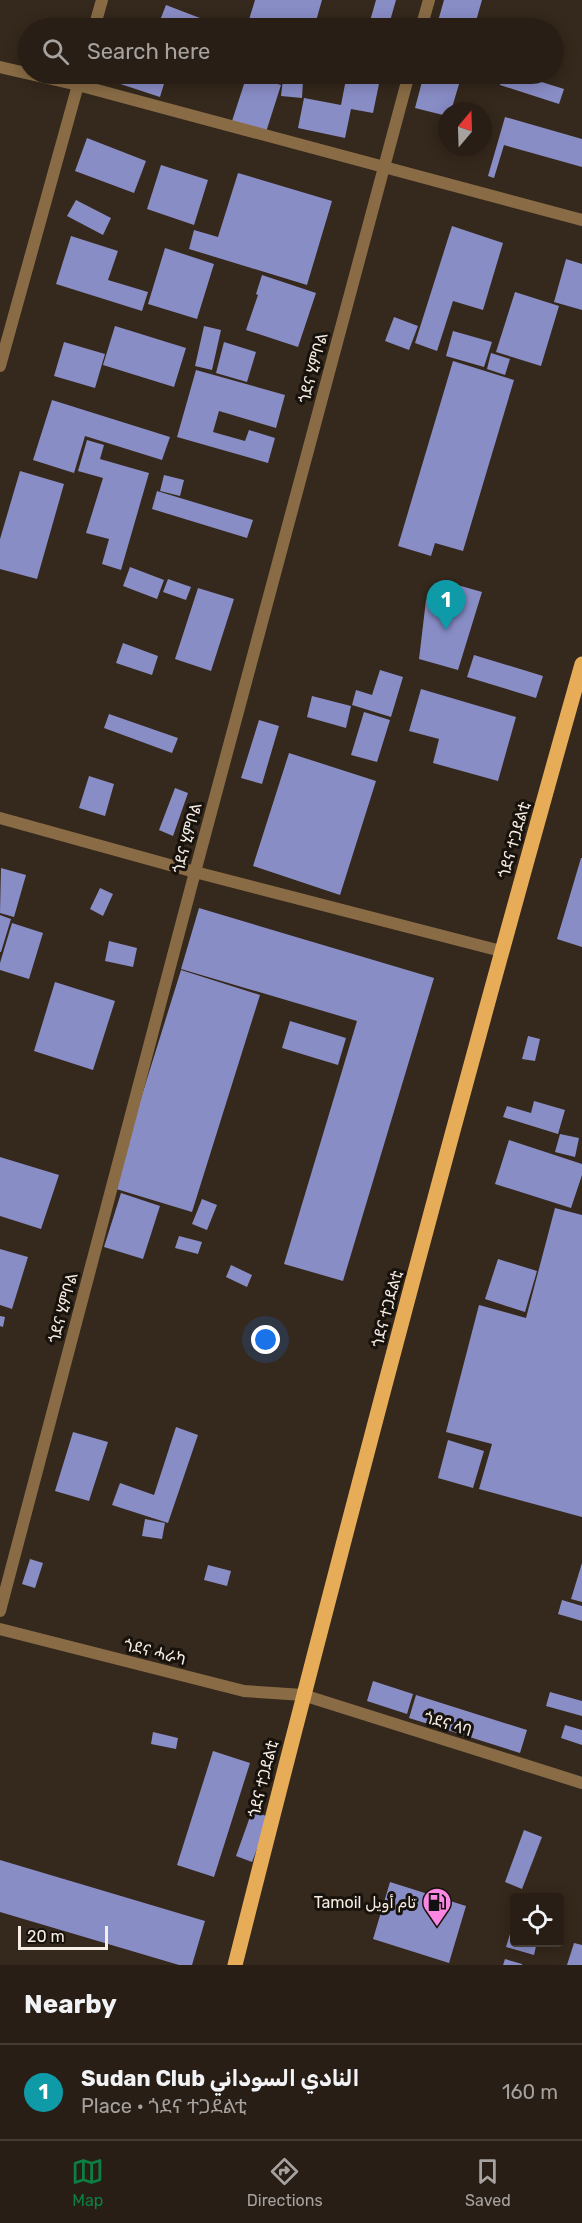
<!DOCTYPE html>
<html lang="en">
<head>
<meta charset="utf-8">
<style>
	body { margin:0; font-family:Rubik,"Noto Sans Arabic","Noto Sans Ethiopic",sans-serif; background:#342b22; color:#f1f3f6 }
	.controls { position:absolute; right:18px; bottom:18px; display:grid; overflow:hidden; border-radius:6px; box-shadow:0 3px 15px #0003 }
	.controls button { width:54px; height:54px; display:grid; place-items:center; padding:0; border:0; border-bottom:2px solid #443c34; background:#281e15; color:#f1f3f6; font:30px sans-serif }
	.compass { position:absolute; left:438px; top:102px; width:54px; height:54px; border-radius:50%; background:#281e15; box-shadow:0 3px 15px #0003; rotate:19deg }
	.scale { position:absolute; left:18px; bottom:15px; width:90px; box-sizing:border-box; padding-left:6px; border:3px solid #f6ede5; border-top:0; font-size:16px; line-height:21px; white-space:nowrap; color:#f6ede5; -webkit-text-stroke:4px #18120d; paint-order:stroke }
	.you { position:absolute; left:266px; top:1340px; width:21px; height:21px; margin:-15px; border:4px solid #fff; border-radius:50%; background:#1a73e8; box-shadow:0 0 0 9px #1a73e833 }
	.badge { display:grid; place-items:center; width:39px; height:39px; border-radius:50%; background:#0b8043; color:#fff; font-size:20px; font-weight:700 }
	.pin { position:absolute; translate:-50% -50px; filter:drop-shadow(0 2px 3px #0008) }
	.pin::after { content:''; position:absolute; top:32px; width:21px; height:18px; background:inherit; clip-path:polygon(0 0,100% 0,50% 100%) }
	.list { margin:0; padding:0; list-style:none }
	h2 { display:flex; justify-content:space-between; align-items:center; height:78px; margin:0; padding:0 24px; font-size:26px }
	h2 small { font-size:20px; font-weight:400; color:#a5a2a0 }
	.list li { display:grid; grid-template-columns:39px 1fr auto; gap:18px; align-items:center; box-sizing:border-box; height:96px; padding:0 24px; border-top:2px solid #443c34 }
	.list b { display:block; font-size:22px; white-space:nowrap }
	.list p { margin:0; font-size:20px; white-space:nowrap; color:#a5a2a0 }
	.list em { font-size:20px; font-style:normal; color:#a5a2a0 }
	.icon { flex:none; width:33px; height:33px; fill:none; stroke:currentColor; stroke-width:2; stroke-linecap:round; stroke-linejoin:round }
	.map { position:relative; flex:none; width:582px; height:1965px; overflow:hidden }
	.search { position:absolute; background:#281e15; box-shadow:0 3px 15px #0003; left:18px; right:18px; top:18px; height:66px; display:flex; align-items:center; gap:15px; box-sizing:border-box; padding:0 21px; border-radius:33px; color:#a5a2a0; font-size:22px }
	.sheet { height:174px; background:#281e15 }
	nav { display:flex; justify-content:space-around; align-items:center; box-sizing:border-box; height:84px; border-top:2px solid #443c34; background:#281e15; font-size:16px; color:#a5a2a0 }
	nav a { display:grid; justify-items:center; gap:3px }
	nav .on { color:#0b8043 }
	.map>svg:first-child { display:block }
</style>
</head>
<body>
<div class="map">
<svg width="582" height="1965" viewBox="0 0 582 1965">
	<rect width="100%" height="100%" fill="#35281c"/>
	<!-- building -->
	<path fill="#898dc6" d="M255,0H322L314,28H266L248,23Z
		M376,0H396L388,28H368Z
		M444,0H482L474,28H436Z
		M166,5L213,23L211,28H157Z
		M97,74H167L160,97L96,76Z
		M347,74H381L373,113L351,109L345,138L298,128L304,98L341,105Z
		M424,74H462L451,111H447V116L415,108Z
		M503,74H516L564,89L559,104L500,85Z
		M247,75L281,85L266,132L232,121Z
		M283,79L303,81L302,98L281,96Z
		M505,117L582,139V167L504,145L494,178L488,176Z
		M87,138L146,161L134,193L75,171Z
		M161,165L208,180L194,225L147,209Z
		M238,173L332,201L307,285L189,249L194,230L218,237Z
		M76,200L111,218L103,235L67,216Z
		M452,226L503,243L483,310L453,301L437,351L415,343Z
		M71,236L118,251L108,280L148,292L142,311L56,284Z
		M165,248L214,264L197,319L148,304Z
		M566,259L582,264V310L554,302Z
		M262,275L316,293L298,347L246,330L258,295L256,294Z
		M515,292L559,306L541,366L496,352Z
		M394,317L418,326L409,350L385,341Z
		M115,326L186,348L174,387L103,365Z
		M204,326L221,330L212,370L195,366Z
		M453,331L492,342L484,367L446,356Z
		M64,342L105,354L95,388L54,376Z
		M224,342L256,352L247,382L216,373Z
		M491,353L510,359L505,375L487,369Z
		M453,361L514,380L463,551L435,543L431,556L398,546Z
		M196,370L285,395L276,428L219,411L213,432L245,441L249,430L275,438L268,463L177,437Z
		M52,400L170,437L162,460L85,436L74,473L33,460Z
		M87,440L104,445L100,459L149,473L121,570L102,564L109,539L86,533L103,478L78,471Z
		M20,471L64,484L37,579L0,569V539Z
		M164,475L184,480L180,496L160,491Z
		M157,491L253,520L247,538L152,509Z
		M130,567L164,580L157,599L123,586Z
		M168,579L191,587L186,600L163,592Z
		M454,584L482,592L458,670L419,659L426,600Z
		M198,588L234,599L211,671L175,659Z
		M123,643L158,656L152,675L116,663Z
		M474,655L543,676L536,698L467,677Z
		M380,670L403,677L391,717L352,705L356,690L372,695Z
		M421,689L516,717L498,781L433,763L439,739L409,731Z
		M312,696L351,706L346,728L307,717Z
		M364,712L390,720L377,762L351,755Z
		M109,714L178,738L172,753L104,728Z
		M259,720L279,726L262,784L241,778Z
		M289,753L376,781L340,895L253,866Z
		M89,776L114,784L105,816L79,808Z
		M175,788L188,793L173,836L159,830Z
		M581,858H582V947L557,939Z
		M1,868L26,875L14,917L0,913Z
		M100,888L113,894L103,916L90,909Z
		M199,908L434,978L343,1281L284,1264L357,1021L181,969Z
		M0,915L11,919L1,952H0Z
		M12,923L43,933L29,979L0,970V963Z
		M109,941L137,948L133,967L105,961Z
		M181,970L260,995L192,1212L113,1188Z
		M55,982L115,1001L93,1070L34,1051Z
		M290,1021L346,1038L338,1065L282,1048Z
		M528,1036L540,1039L535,1061L522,1059Z
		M534,1101L565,1110L558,1134L503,1117L507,1106L531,1113Z
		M560,1134L579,1138L575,1157L555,1152Z
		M509,1140L582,1164V1175L571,1208L495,1184Z
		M0,1157L59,1175L41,1229L0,1216Z
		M121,1193L160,1206L143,1259L104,1247Z
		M202,1199L217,1205L207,1230L192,1224Z
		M555,1208L582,1215V1517L479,1489L492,1444L446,1432L479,1305L526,1318Z
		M179,1236L202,1242L198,1254L175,1248Z
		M0,1249L28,1257L12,1309L0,1305Z
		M498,1259L537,1271L525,1312L485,1299Z
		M231,1265L252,1275L247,1287L226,1277Z
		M0,1316L5,1317L3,1327L0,1326Z
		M176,1427L198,1435L168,1523L112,1505L120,1483L154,1495Z
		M73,1432L108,1442L89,1501L55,1491Z
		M448,1440L484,1451L473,1488L438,1478Z
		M145,1519L165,1523L162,1539L142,1536Z
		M30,1559L43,1563L35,1588L22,1584Z
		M582,1563V1602L571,1599Z
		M208,1565L231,1571L227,1586L204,1580Z
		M562,1600L582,1606V1621L558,1614Z
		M373,1681L413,1694L407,1714L367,1701Z
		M550,1692L582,1701V1716L546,1706Z
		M416,1695L527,1730L520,1753L409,1718Z
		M565,1725L582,1730V1745L561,1738Z
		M153,1732L178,1738L176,1749L151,1744Z
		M213,1751L250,1763L214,1877L177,1865Z
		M252,1811L269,1817L252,1862L236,1856Z
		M524,1830L542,1837L522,1889L505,1882Z
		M0,1860L205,1921L192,1965H179L0,1912Z
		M390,1882L466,1906L449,1963L373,1939Z
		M514,1921V1942H537L534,1955L506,1947Z
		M574,1943L582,1945V1965H567Z
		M505,1959L522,1964V1965H503Z"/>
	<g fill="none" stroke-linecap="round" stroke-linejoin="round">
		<!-- street -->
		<path stroke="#896c46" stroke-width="12" d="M94,28L102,0
			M421,28L429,0
			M0,67L78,85L582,220
			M0,366L81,74
			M0,818L195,872L501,951
			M0,1611L195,872L409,74
			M0,1629L244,1691L303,1695L582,1783"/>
		<!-- primary -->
		<path stroke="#e7ac58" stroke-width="15" d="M235,1965C345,1530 460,1096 582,664"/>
	</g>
	<!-- icons -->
	<defs>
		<g id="fuel-pin" transform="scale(1.5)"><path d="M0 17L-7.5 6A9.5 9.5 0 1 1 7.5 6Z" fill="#fc86e3" stroke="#18120d"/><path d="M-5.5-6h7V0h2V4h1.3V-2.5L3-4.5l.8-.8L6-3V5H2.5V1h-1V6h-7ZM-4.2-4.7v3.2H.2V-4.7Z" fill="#111"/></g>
	</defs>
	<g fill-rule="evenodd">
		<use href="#fuel-pin" x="437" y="1902"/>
	</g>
	<g text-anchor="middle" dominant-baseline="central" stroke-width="6" stroke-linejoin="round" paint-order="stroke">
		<!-- street labels -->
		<g font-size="16" fill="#f6ede5" stroke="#18120d">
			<text transform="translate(313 368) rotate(-75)">ጎደና ሂምቦል</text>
			<text transform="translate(187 838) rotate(-75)">ጎደና ሂምቦል</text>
			<text transform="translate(514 840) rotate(-74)">ጎደና ተጋደልቲ</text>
			<text transform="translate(63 1308) rotate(-75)">ጎደና ሂምቦል</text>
			<text transform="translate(387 1309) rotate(-75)">ጎደና ተጋደልቲ</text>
			<text transform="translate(155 1652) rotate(14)">ጎደና ሓራካ</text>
			<text transform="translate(448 1724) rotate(17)">ጎደና ላባ</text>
			<text transform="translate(263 1779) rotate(-76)">ጎደና ተጋደልቲ</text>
		</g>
		<!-- poi labels -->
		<g font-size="16" fill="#f6ede5" stroke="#18120d" text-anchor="end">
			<text x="416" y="1902">Tamoil تام أويل</text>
		</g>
	</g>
</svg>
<div class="controls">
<button><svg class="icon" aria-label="locate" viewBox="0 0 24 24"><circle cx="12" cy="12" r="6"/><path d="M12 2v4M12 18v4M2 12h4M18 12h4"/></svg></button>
</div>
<svg class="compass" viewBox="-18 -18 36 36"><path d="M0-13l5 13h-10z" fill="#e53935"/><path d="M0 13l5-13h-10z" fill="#a5a2a0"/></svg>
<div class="scale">20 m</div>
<div class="you"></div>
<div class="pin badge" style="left:446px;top:630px;background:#0f9aa8">1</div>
<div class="search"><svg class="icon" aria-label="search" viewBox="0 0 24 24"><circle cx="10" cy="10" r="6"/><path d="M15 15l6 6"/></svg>Search here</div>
</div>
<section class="sheet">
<h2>Nearby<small></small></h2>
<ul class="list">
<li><span class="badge" style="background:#0f9aa8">1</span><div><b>Sudan Club النادي السوداني</b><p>Place · ጎደና ተጋደልቲ</p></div><em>160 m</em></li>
</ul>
</section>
<nav>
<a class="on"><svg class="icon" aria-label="map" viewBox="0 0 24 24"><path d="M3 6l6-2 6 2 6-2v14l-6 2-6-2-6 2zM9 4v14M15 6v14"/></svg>Map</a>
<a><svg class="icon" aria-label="directions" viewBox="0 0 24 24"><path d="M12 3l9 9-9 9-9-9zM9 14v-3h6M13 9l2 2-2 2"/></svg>Directions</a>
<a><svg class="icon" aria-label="saved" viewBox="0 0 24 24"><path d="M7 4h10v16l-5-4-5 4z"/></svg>Saved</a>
</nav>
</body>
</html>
